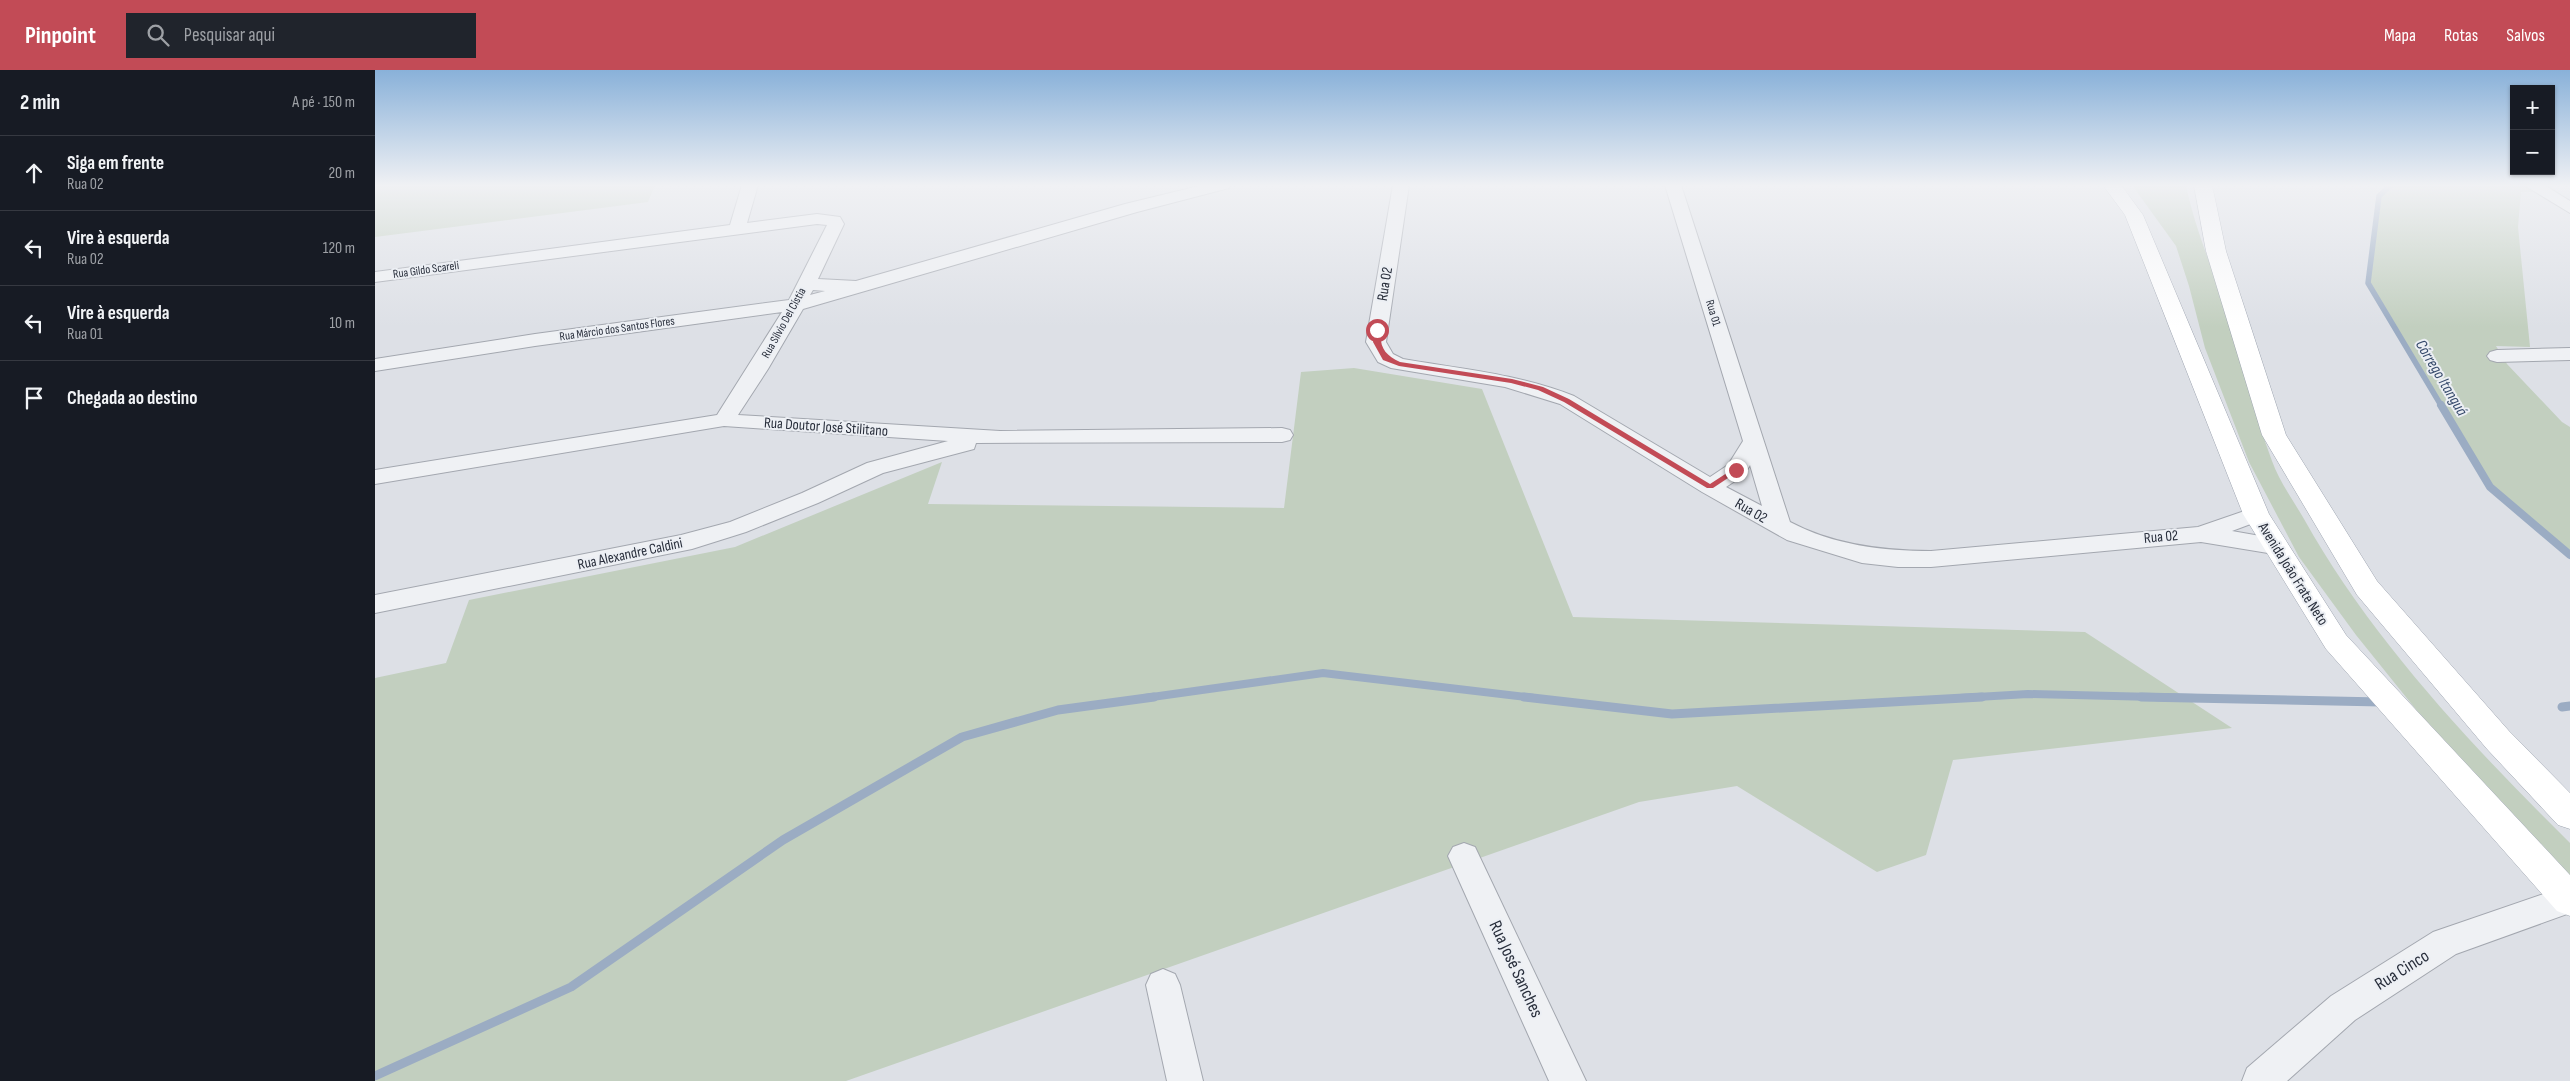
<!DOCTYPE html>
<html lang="pt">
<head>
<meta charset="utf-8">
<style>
	body { margin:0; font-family:"Sofia Sans Condensed",sans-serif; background:#20242c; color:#f1f3f6 }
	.controls { position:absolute; right:15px; top:15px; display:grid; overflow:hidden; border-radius:0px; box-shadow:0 1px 4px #0004 }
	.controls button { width:45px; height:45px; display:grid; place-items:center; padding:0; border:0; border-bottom:1px solid #363941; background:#171b24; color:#f1f3f6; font:25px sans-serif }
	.stop { position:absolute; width:15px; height:15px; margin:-11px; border:4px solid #c24b56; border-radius:50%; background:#fff }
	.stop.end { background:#c24b56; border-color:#fff; box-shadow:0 1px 5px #0008 }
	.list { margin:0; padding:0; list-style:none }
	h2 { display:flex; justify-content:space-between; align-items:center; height:65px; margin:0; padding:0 20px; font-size:21px }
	h2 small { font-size:16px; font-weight:400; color:#9ea1a6 }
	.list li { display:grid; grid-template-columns:32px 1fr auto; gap:15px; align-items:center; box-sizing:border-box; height:75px; padding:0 20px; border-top:1px solid #363941 }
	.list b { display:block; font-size:19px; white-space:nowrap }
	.list p { margin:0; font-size:16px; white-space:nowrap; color:#9ea1a6 }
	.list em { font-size:16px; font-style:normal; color:#9ea1a6 }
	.icon { flex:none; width:28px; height:28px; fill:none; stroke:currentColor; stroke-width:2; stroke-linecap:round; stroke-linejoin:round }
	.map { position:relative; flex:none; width:2195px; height:1011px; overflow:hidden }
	header { display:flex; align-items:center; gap:30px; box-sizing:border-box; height:70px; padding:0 25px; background:#c24b56; color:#fff }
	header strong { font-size:24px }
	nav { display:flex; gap:28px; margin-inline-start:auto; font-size:18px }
	.search { width:350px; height:45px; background:#20242c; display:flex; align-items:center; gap:12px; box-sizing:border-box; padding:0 18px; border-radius:0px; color:#9ea1a6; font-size:19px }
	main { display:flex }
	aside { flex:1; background:#171b24 }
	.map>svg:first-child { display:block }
</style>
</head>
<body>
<header>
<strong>Pinpoint</strong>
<div class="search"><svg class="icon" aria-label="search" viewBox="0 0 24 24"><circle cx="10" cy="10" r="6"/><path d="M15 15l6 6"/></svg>Pesquisar aqui</div>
<nav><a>Mapa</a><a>Rotas</a><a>Salvos</a></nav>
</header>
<main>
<aside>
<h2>2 min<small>A pé · 150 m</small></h2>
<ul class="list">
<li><svg class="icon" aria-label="ahead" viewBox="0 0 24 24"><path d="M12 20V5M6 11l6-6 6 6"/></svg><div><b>Siga em frente</b><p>Rua 02</p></div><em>20 m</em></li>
<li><svg class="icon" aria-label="left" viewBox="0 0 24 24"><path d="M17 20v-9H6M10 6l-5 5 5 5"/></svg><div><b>Vire à esquerda</b><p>Rua 02</p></div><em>120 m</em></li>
<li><svg class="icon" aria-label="left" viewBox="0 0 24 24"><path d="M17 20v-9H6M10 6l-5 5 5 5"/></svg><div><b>Vire à esquerda</b><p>Rua 01</p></div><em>10 m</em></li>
<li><svg class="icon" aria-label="arrive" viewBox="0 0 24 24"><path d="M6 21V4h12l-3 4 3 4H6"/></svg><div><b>Chegada ao destino</b></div></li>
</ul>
</aside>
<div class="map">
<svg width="2195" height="1011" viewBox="0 0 2195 1011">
	<rect width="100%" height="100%" fill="#dde0e6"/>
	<!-- green -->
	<path fill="#c2cfbf" d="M0,115H280L273,132L0,167Z
		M1757,115H1811C1820,160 1839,202 1853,245C1869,293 1879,343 1897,391C1904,411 1918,430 1929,449C1996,569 2098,677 2195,773V805L2043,642L1981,565L1924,487L1874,392L1830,278L1814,216L1801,176Z
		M2016,115H2179L2177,117L2183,122H2146L2143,157L2155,277L2121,276L2132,294L2187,352L2195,357V485L2115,417L1993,213L2004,126Z
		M979,298L1107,319L1198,547L1710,562L1857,658L1578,690L1551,785L1502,802L1362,716L1264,732L471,1011H0V608L71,593L94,530L360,477L567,392L553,434L909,438L926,302Z"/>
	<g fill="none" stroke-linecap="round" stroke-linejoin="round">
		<!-- stream-far2 -->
		<path stroke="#9bacc3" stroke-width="5.5" d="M2016,115L2004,126L1993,213L2067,337"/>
		<!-- stream-far1 -->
		<path stroke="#9bacc3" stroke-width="8" d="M2066,335L2115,417L2195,485
			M770,628L948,603L1159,628
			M1585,628L1653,624L1821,628"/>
		<!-- stream -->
		<path stroke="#9bacc3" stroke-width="9" d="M1149,627L1297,644L1607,627
			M1766,627L2006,632
			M2187,637L2195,636
			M0,1006L196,917L408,770L587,667L683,640L779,627"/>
		<!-- minor casing -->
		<g stroke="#a3a7af" stroke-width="2">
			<path id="minor" d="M367,115H383L372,153L442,144L465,147L469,154L443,209L481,211L750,134L828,115H856L854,118L762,142L428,239L393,299L363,345L625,361L907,358L915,360L918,365L915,370L907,372L601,373L599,379L508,403L443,433L371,462L317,479L0,543V525L306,465L355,452L427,423L492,393L573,371L349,356L0,414V400L342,345L407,242L160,276L0,301V289L160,264L414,230L452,155L442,154L0,212V202L355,155ZM438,220L450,221L435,225Z
				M1018,115H1034L1011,272L1018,284L1028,289C1086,299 1144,304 1199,326L1335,407L1353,395L1368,371L1290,115H1306L1415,452C1458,475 1508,481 1556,481L1823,457L1881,437L1889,439L1893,444L1889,449L1857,461L1908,470L1911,476L1908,482L1899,484L1826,472L1556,497H1523L1487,493L1412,470L1327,422L1185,334L1130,317L1016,298L1003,292L991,272ZM1375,395L1387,436L1351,417L1369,405Z
				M2149,115H2169L2195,131V143Z
				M2195,278V290L2122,292L2115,290L2112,286L2115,282L2122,280Z
				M1089,773L1100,777L1211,1011H1174L1073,786L1078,777Z
				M2195,815V843L2081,884L1980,950L1912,1011H1867L1872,998L1956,926L2058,862Z
				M788,899L800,904L805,915L828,1011H792L771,915L776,904Z"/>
		</g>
		<!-- major casing -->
		<g stroke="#9da4b0" stroke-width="1">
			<path id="major" d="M1728,115H1746L1768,145L1894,444L1971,565L2195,805V846L2182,841L1951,579L1868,444L1750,145Z
				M1819,115H1837L1851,181L1911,365L2002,511L2134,661L2195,723V759L2183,755L2112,679L1982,525L1887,365L1831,181Z"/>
		</g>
		<!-- minor -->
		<use href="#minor" fill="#eff1f4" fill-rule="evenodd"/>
		<!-- major -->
		<use href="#major" fill="#fff" fill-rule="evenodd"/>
	</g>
	<!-- sky -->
	<linearGradient id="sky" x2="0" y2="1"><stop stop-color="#89b1d9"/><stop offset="0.45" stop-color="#f0f1f4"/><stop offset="1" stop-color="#f0f1f4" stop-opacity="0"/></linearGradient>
	<rect width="2195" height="257" fill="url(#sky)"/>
	<!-- route -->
	<path fill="#c24b56" d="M1000,259L1006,260C1004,277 1010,285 1025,292L1137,309L1168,317L1194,329L1335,414L1358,399L1365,400L1338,418H1332L1189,332L1163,320L1136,313L1024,296L1008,290L998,272Z"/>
	<g text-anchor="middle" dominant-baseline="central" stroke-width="4" stroke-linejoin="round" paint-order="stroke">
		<!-- far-street labels -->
		<g font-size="12" fill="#282e3b" stroke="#eceff4">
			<text transform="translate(51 200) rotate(-8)">Rua Gildo Scareli</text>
			<text transform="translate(1338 243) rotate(73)">Rua 01</text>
			<text transform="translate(409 253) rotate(-61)">Rua Sílvio Del Cístia</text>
			<text transform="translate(242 259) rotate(-8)">Rua Márcio dos Santos Flores</text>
		</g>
		<!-- street labels -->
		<g font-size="15" fill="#282e3b" stroke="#eceff4">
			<text transform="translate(1010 214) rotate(-81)">Rua 02</text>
			<text transform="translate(451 357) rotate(4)">Rua Doutor José Stilitano</text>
			<text transform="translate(1376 441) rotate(30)">Rua 02</text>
			<text transform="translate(1786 467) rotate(-5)">Rua 02</text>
			<text transform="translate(255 484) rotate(-12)">Rua Alexandre Caldini</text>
			<text transform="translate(1918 504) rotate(58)">Avenida João Frate Neto</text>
		</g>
		<!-- water labels -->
		<g font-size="16" font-style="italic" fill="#364a6b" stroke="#eceff4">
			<text transform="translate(2066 308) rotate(59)">Córrego Itanguá</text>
		</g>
		<!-- near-street labels -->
		<g font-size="18" fill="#282e3b" stroke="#eceff4">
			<text transform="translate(1141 899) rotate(65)">Rua José Sanches</text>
			<text transform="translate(2027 900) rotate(-32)">Rua Cinco</text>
		</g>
	</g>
</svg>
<div class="controls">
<button>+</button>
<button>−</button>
</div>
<div class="stop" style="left:1002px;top:260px"></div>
<div class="stop end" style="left:1361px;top:400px"></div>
</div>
</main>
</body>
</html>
